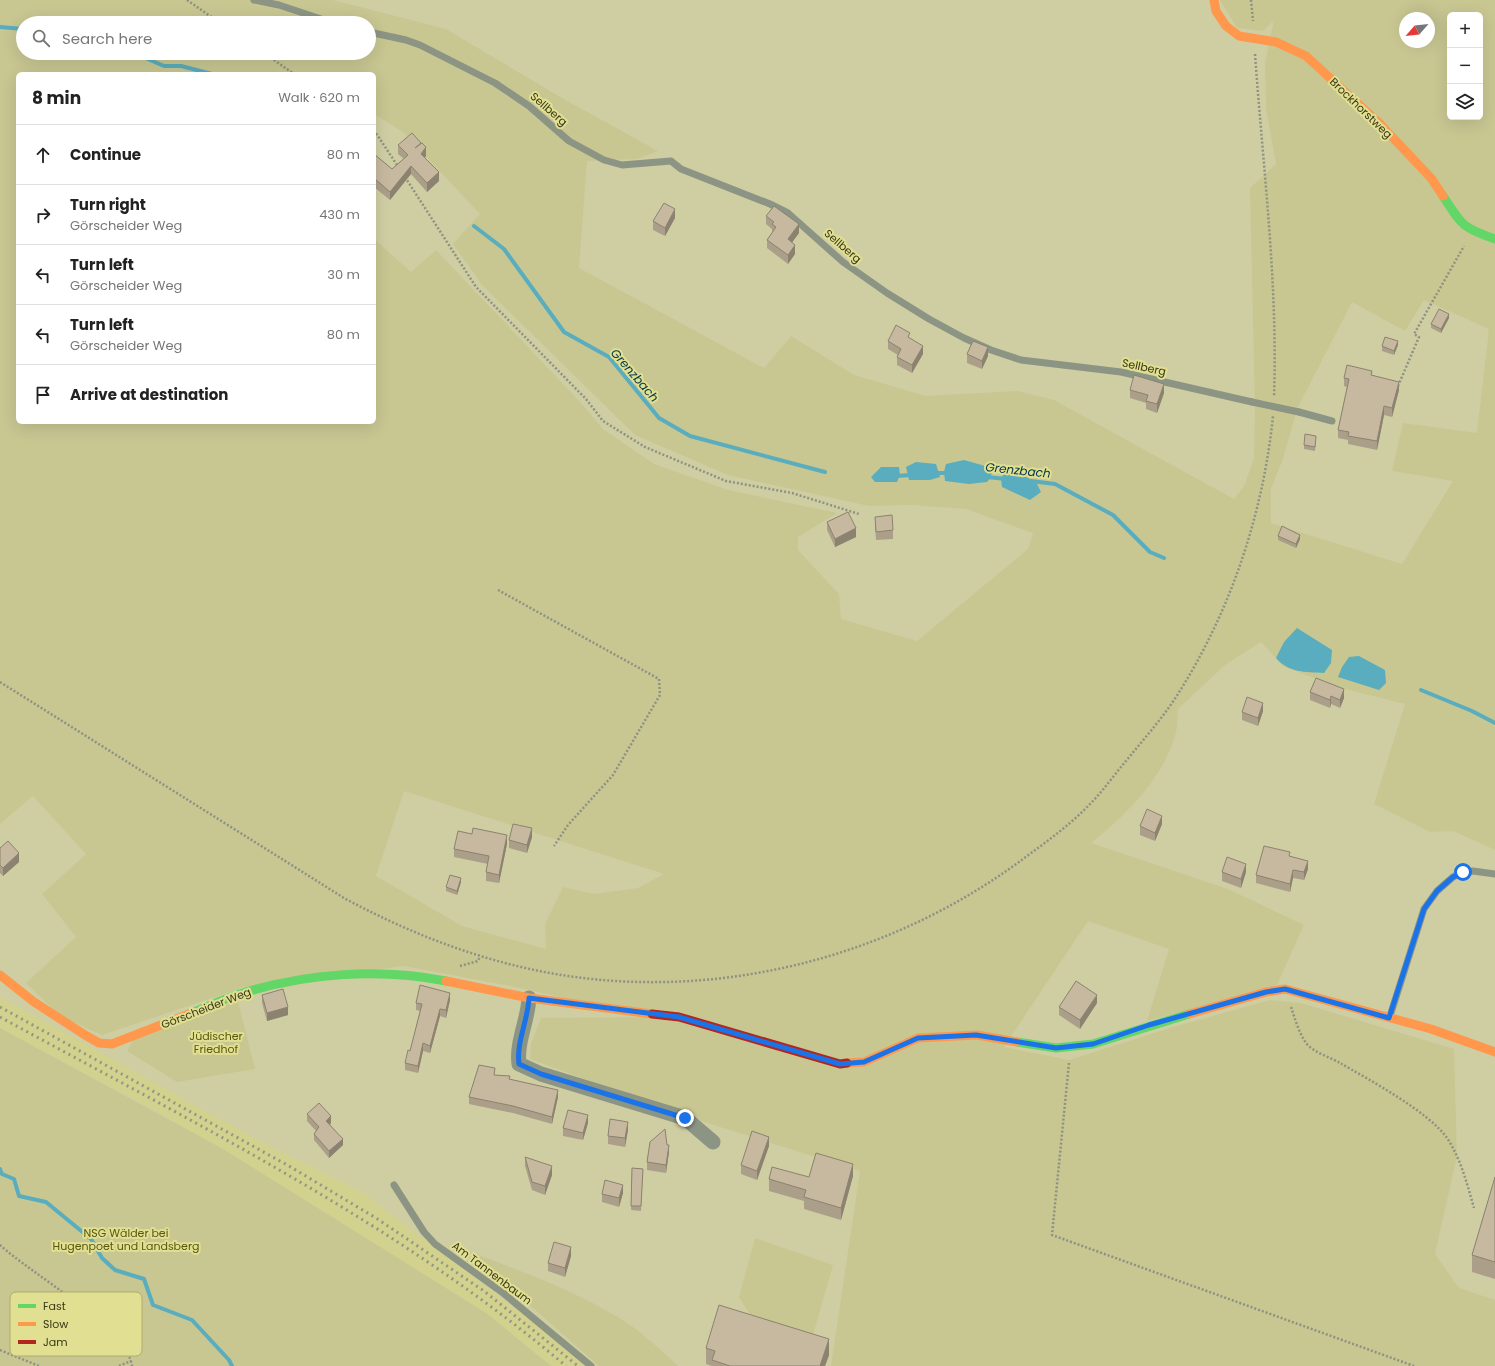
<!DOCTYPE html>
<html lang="en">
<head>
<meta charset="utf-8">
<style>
	body { margin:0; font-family:Poppins,sans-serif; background:#f2f2f2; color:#222 }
	.controls { position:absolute; right:12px; top:12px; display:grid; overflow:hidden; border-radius:6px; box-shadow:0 4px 16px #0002 }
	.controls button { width:36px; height:36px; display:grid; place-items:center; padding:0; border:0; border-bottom:1px solid #e0e0e0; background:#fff; color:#222; font:20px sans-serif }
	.compass { position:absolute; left:1399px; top:12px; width:36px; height:36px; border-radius:50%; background:#fff; box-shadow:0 4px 16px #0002; rotate:242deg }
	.stop { position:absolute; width:12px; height:12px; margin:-9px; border:3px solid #1a73e8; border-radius:50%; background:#fff }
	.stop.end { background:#1a73e8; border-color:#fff; box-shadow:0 1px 4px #0008 }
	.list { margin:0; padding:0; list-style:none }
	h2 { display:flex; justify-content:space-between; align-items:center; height:52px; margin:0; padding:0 16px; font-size:17px }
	h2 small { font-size:13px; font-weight:400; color:#767676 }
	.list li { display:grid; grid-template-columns:26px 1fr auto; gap:12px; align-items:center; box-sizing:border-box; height:60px; padding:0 16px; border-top:1px solid #e0e0e0 }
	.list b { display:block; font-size:15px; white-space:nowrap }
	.list p { margin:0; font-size:13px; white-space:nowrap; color:#767676 }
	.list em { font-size:13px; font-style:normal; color:#767676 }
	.icon { flex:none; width:22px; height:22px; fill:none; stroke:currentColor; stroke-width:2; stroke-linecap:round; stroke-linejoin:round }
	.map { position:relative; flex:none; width:1495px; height:1366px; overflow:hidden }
	.search { position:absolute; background:#fff; box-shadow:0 4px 16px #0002; left:16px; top:16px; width:360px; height:44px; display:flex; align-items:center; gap:10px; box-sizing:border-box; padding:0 14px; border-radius:22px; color:#767676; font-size:15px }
	.panel { position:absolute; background:#fff; box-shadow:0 4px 16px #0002; left:16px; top:72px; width:360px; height:352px; border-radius:6px }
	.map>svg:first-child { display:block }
</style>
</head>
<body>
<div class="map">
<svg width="1495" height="1366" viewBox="0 0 1495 1366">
	<rect width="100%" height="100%" fill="#cfcea3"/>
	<!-- built -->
	<path fill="#d2d18e" d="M0,997L265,1144L362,1192L550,1335L585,1366H551L486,1313L163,1115L0,1028Z"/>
	<!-- green -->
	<path fill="#c8c792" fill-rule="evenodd" d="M0,0H333L446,29L562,98L658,151L637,159L587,161L579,268L764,368L791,336L854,375L926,396L1017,391L1054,400L1234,499L1244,486L1254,458L1255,409L1250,188L1276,164L1266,108L1265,63L1274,20L1263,31L1237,28L1220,0H1495V850L1453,831L1430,832L1374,804L1405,704L1337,687L1283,666L1261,642L1225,665L1178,709C1177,717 1178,728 1175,736C1161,781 1127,814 1091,843L1228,889L1304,925L1277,985L1147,1021L1169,949L1088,921L1004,1047L1069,1060L1173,1027L1270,1000L1301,1003L1454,1049L1457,1156L1435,1254L1459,1288L1495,1300V1366H831L860,1171L682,1115L530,1059L531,1044L541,1018L648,1017L520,988L404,966L245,987L102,1035L61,1017L26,983L76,937L42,894L86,854L33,796L0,824ZM1450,15H1480V117H1450ZM1405,18H1429V42H1405ZM23,23H369V53H23ZM18,74H374V114L403,132L480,214L453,244L482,285L635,435L728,475L869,506L912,505L966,509L1033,533L1028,549L917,641L841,619L839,594L798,550V537L837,513L728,490L654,464L603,429L583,405L436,250L411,272L374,239V422H18ZM1424,300L1489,329L1477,433L1403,423L1392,471L1453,481L1402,564L1271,523V489L1283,459L1297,409L1352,302L1405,331ZM404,791L664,874L638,888L594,894L563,887L545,924L546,949L462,926L376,876Z
		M238,1001L255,1069L177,1082L127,1051L134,1038Z
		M0,1028L223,1149L486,1313L551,1366H0Z
		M755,1238L833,1265L813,1335L752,1318L739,1297Z
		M468,1251C518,1270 569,1288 616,1316C639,1329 659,1348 678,1366H599Z"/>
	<!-- water -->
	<path fill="#59adbe" d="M964,460L992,468L991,477L987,482L969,484L945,481L944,472L946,464Z
		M916,462L936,464L940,477L930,480H909L906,467Z
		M881,467H899L900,475L897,482H875L871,477Z
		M1016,472L1036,482L1041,492L1030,500L1002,487L1001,479L1004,473Z
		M1297,628L1332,650L1331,663L1324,673C1305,672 1289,673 1276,658L1284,642Z
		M1359,656L1385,670L1386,683L1379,690L1338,677L1342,667L1349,657Z"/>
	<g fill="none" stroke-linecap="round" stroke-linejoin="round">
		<!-- stream -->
		<path stroke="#59adbe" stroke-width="4" d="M0,27L23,29
			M134,53L164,66H181L212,74
			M474,226L504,249L564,332L609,357L659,418L690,436L825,472
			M933,473H949
			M896,476L911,475
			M987,477L1006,479
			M1031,481L1055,484L1113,515L1150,552L1164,558
			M1421,690L1472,711L1495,723
			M0,1169L2,1174L14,1179L19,1196L46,1202L91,1239L102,1258L115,1270L144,1279L153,1305L192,1320L229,1360L232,1366"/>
		<!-- path -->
		<path stroke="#8d9282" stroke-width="2.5" stroke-dasharray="2 2" stroke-linecap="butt" d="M187,0L220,23
			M1251,0L1253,21
			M264,53L294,74
			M1255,54C1263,168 1278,283 1274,397
			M374,130L399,168
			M405,177L476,287L586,399L603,421L645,447L726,481L792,493L859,514
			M1398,386L1419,337L1414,334L1464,246
			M498,590L659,679L660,695L613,775L568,825L554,846
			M0,682L344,898C420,939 504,970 592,979C746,995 904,949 1027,856C1049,840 1071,824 1090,804C1103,791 1114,775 1126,761C1143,740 1161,720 1176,697C1230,613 1263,515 1273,416
			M460,966L478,961L480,956
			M1291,1007C1295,1019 1299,1033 1306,1043C1314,1053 1330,1057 1340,1063C1368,1079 1429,1112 1447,1138C1461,1159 1467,1184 1474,1208
			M1069,1063L1052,1235L1414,1366
			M0,1245C30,1273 127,1328 132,1366
			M0,1350L39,1366
			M119,1366L131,1361"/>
		<!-- lane -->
		<path stroke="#8c9484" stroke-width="7" d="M254,0L279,5L333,23
			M369,32L406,40L420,45L495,83L529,106L569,141L604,160L622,165L671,161L681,169L770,204L788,213L843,262L887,293L929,319L964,338L991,350L1021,360L1121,372L1252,402
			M1299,412L1332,421
			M1390,1016L1424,909L1437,891L1453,877L1463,872L1473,871L1495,874
			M394,1185L424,1232L435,1244L503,1293L591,1366"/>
		<!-- street -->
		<path stroke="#8c9484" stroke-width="15" d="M529,998C528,1020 516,1043 519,1064L541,1074L685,1118L713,1142"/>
		<!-- fast -->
		<path stroke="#63d668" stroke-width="9" d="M1443,196C1462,225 1461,227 1495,239
			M189,1014C207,1007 225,998 243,993C308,973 379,968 446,981
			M1017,1042L1056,1048L1093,1044L1189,1014"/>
		<!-- slow -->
		<path stroke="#ff974d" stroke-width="9" d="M1214,0L1216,11L1226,26L1239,36L1276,42L1306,56L1379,123L1431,178L1443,196
			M0,975L34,1002L85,1035L99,1043L112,1044L189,1014
			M446,981L529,998L652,1014
			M1189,1014L1266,992L1285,989L1431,1029L1495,1052
			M847,1063L864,1062L918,1038L977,1035L1017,1042"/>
		<!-- jam -->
		<path stroke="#b3261e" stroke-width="9" d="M652,1014L679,1017L840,1064L847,1063"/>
		<!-- rail -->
		<path stroke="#949882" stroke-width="3" stroke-dasharray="2 4" stroke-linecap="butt" d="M0,1007L289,1166L376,1218L484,1291L578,1366
			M0,1017C194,1123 396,1222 566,1366"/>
		<!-- lane-bridge -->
		<path stroke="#8c9484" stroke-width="7" d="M1252,402L1299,412"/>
	</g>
	<!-- wall -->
	<path fill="#ab9f89" d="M398,145L426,156L425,158L439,181L427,192L411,174L390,200L374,187V154L392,169L404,159L398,154Z
		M766,216L799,233L792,242L795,254L788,264L767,248V240L772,233V229L766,224Z
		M675,218L665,236L653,230V221Z
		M1449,318L1441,333L1431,328V324Z
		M910,339L923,354L912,373L897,365V357L898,355L888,349V341Z
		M1398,345L1394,355L1382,351V346Z
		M967,354L988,356L982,369L967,363Z
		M1372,375L1399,390L1392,417L1384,415L1377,450L1348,444V440L1338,438V430L1347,387L1344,386V378Z
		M1130,390L1164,393L1157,413L1146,409V403L1130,398Z
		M1316,440L1315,451L1304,449V445Z
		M875,517L893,530V539L876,540L875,525Z
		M827,522L856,537L835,547L827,530Z
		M1278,536L1300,539L1296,548L1278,540Z
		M1310,692L1344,698L1340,708L1331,704L1330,708L1310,700Z
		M1263,711L1258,726L1242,720V712Z
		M1162,824L1155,841L1140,835V826Z
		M532,837L527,853L509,848V840Z
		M507,844L499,883L486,881V872L488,864L454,857V849Z
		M0,848L19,862L3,876L0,873Z
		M1290,856L1308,869L1304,880L1293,878L1290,892L1256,883V875Z
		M1222,872H1246L1241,888L1222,881Z
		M461,882L457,895L446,891V887Z
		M262,995L288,1015L267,1021L262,1003Z
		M450,1000L446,1018L440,1016L430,1053L423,1051L418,1073L405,1070V1063L410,1051L420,1011L416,1010V1003Z
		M1097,1003L1080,1029L1059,1015V1007Z
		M495,1075L510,1079L558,1097L552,1124L513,1113L469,1104V1097Z
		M307,1114L331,1123L330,1124L343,1145L329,1158L314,1140V1134L316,1131L307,1121Z
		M588,1123L583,1140L563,1136V1128Z
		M628,1130L625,1147L608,1144V1136Z
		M667,1145L669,1152L666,1173L647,1170V1162Z
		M769,1146L757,1180L741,1174V1165Z
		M525,1157L552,1175L545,1195L532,1190L525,1166Z
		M632,1168L643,1169L641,1211L631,1210Z
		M853,1176L841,1220L804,1209V1201L769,1191V1179Z
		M1495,1177V1279L1472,1272V1255Z
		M623,1193L619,1207L602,1202V1194Z
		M571,1256L565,1277L548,1271V1263Z
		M706,1348L829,1355L825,1366H712L706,1364Z"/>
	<!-- shaded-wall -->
	<path fill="#8b826f" d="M426,147V156L421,162V154Z
		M411,166V174L390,200V192Z
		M439,172V181L427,192V183Z
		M675,209V218L665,236V228Z
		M799,224V233L788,248V239Z
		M795,245V254L788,264V255Z
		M1449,314V318L1441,333V329Z
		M1398,341V345L1394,355V351Z
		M923,346V354L912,373V365Z
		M988,347V356L982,369V361Z
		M1399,382V390L1392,417V408Z
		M1164,384V393L1157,413V404Z
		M1384,406V415L1377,450V441Z
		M856,528V537L835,547V539Z
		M1300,535V539L1296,548V544Z
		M1344,689V698L1340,708V700Z
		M1331,696V704L1330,708V700Z
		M1263,703V711L1258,726V718Z
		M1162,816V824L1155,841V833Z
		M532,828V837L527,853V845Z
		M507,835V844L499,883V875Z
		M19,853V862L3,876V868Z
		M1308,861V869L1304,880V872Z
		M1246,864V872L1241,888V879Z
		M1293,870V878L1290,892V884Z
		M461,878V882L457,895V891Z
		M450,993V1000L446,1018V1010Z
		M1097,995V1003L1080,1029V1020Z
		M288,1007V1015L267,1021V1013Z
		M440,1009V1016L430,1053V1046Z
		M423,1043V1051L418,1073V1066Z
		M558,1090V1097L552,1124V1117Z
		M588,1115V1123L583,1140V1133Z
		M331,1116V1123L326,1128V1121Z
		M628,1122V1130L625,1147V1138Z
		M769,1137V1146L757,1180V1171Z
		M343,1139V1145L329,1158V1151Z
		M669,1145V1152L666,1173V1165Z
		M853,1164V1176L841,1220V1208Z
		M552,1166V1175L545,1195V1186Z
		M623,1185V1193L619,1207V1198Z
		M571,1247V1256L565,1277V1268Z
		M829,1339V1355L825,1366H820Z"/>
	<!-- building -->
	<path fill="#c7b99f" stroke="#8b826f" d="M412,133L421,143L415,148L422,143L426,147L421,154L439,172L427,183L411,166L390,192L374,178V154L392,169L408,155L398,145Z
		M664,203L675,209L665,228L653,221Z
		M774,206L799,224L788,239L795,245L788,255L767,240L776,227L772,224L774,222L766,216Z
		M1439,309L1449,314L1441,329L1431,324Z
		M896,325L910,333L908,337L923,346L912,365L897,357L901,349L888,341Z
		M1385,337L1398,341L1394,351L1382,346Z
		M973,341L988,347L982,361L967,354Z
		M1347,365L1372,371L1371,375L1399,382L1392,408L1384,406L1377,441L1348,436L1349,432L1338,430L1349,379L1344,378Z
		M1134,375L1164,384L1157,404L1146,401L1148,395L1130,390Z
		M1305,434L1316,436L1315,447L1304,445Z
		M848,512L856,528L835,539L827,522Z
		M892,515L893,530L876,532L875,517Z
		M1282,526L1300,535L1296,544L1278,536Z
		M1316,678L1344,689L1340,700L1331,696L1330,700L1310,692Z
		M1247,697L1263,703L1258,718L1242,712Z
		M1147,809L1162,816L1155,833L1140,826Z
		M513,824L532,828L527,845L509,840Z
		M473,828L507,835L499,875L486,872L489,856L454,849L458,831L472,834Z
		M8,841L19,853L3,868L0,865V848Z
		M1264,846L1290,852L1289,856L1308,861L1304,872L1293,870L1290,884L1256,875Z
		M1227,857L1246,864L1241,879L1222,872Z
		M450,875L461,878L457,891L446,887Z
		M1076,981L1097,995L1080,1020L1059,1007Z
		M420,985L450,993L446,1010L440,1009L430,1046L423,1043L418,1066L405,1063L408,1050L410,1051L422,1004L416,1003Z
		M283,989L288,1007L267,1013L262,995Z
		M479,1065L495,1068L494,1075L510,1076L509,1079L558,1090L552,1117L513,1106L469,1097Z
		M319,1103L331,1116L326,1121L343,1139L329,1151L314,1134L319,1127L307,1114Z
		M568,1110L588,1115L583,1133L563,1128Z
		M610,1119L628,1122L625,1138L608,1136Z
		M665,1129L667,1145H669L666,1165L647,1162L650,1142Z
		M752,1131L769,1137L757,1171L741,1165Z
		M816,1153L853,1164L841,1208L804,1197L806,1190L769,1179L772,1167L809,1177Z
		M525,1157L552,1166L545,1186L532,1182Z
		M632,1168L643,1169L641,1206H631Z
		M1495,1177V1262L1472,1255Z
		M605,1180L623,1185L619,1198L602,1194Z
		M554,1242L571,1247L565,1268L548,1263Z
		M719,1305L829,1339L820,1366H730L712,1360L715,1351L706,1348Z"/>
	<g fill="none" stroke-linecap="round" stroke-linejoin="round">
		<!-- route -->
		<path stroke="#1a73e8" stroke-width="5" d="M685,1118L541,1074L519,1064C516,1043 528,1020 529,998L679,1017L840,1064L864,1062L918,1038L976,1035L1056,1048L1093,1044L1149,1025L1266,992L1285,989L1389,1018L1424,909L1437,891L1453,877L1463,872"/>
	</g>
	<g text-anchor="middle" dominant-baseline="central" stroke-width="4" stroke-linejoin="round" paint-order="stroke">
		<!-- street labels -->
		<g font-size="11" fill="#393817" stroke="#e1df91">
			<text transform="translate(1361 108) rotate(44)">Brockhorstweg</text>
			<text transform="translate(549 109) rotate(41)">Sellberg</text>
			<text transform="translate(843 246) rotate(41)">Sellberg</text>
			<text transform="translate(1144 367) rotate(12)">Sellberg</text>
			<text transform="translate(206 1008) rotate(-21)">Görscheider Weg</text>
			<text transform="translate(492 1273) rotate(37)">Am Tannenbaum</text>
		</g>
		<!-- park labels -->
		<g font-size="11" fill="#5a570f" stroke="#e1df91">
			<text x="216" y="1036">Jüdischer<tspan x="216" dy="13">Friedhof</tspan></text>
			<text x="126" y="1233">NSG Wälder bei<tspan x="126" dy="13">Hugenpoet und Landsberg</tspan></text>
		</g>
		<!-- water labels -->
		<g font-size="12" font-style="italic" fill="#04384a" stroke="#e1df91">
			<text transform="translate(635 375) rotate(49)">Grenzbach</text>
			<text transform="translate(1018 470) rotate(6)">Grenzbach</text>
		</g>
	</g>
	<!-- legend -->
	<rect x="10" y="1292" width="132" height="64" rx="6" fill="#e1df91" stroke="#afad6c" stroke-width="1"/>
	<rect x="18" y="1304" width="18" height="4" fill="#63d668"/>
	<rect x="18" y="1322" width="18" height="4" fill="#ff974d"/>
	<rect x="18" y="1340" width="18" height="4" fill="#b3261e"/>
	<g font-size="11" fill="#393817">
		<text x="43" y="1310">Fast</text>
		<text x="43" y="1328">Slow</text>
		<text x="43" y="1346">Jam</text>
	</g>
</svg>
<div class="controls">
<button>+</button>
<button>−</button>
<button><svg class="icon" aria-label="layers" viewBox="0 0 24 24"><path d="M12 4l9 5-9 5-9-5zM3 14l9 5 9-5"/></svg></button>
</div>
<svg class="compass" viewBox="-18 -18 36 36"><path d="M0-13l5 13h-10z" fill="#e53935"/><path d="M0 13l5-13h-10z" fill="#767676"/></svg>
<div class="stop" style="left:1463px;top:872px"></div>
<div class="stop end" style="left:685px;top:1118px"></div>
<div class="search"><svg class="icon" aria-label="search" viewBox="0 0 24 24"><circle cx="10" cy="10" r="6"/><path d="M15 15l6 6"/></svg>Search here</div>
<section class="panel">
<h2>8 min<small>Walk · 620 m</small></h2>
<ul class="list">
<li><svg class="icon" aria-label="ahead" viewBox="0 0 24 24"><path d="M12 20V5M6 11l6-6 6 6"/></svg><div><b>Continue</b></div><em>80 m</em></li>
<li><svg class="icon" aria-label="right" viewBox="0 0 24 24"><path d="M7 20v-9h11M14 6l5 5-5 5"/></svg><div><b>Turn right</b><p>Görscheider Weg</p></div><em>430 m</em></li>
<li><svg class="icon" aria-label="left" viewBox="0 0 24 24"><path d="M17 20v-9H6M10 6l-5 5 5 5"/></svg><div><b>Turn left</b><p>Görscheider Weg</p></div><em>30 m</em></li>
<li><svg class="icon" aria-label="left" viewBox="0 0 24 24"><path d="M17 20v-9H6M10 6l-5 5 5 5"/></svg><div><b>Turn left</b><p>Görscheider Weg</p></div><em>80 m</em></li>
<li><svg class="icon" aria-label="arrive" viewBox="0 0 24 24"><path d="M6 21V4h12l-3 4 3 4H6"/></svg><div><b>Arrive at destination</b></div></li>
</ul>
</section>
</div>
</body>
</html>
